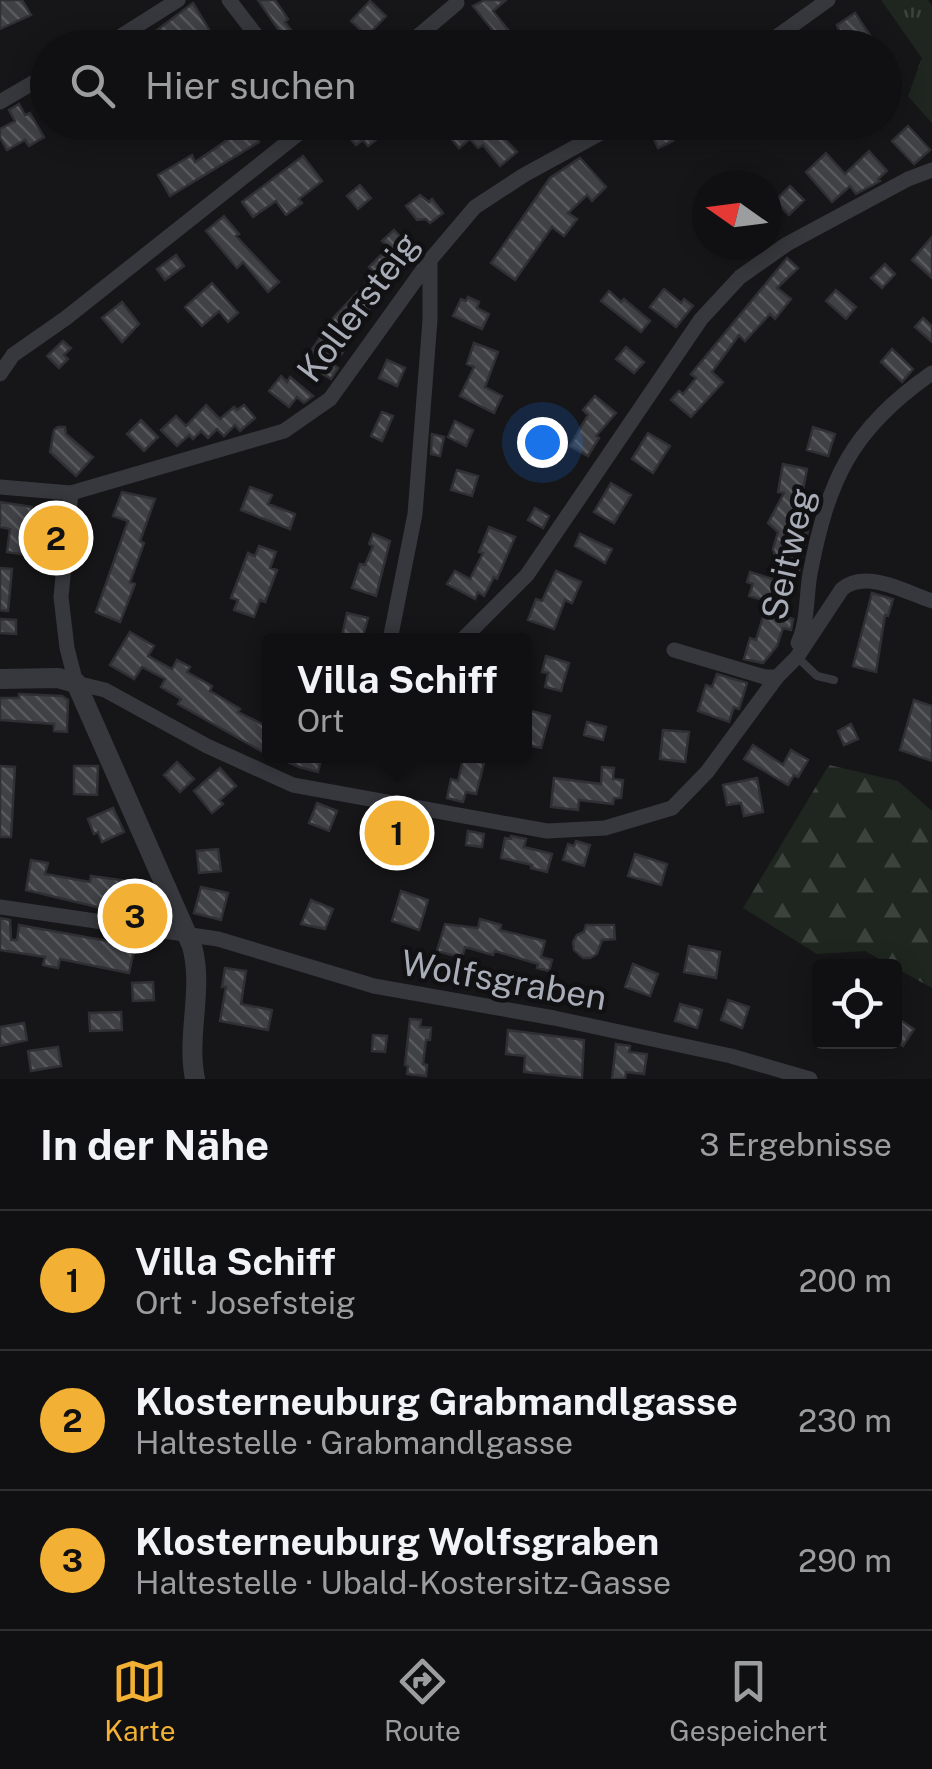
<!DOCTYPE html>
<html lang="de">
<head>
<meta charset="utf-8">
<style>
	body { margin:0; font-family:"Public Sans",sans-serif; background:#1e1e20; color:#f1f3f6 }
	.controls { position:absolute; right:30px; bottom:30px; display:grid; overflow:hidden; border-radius:10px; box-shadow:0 5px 25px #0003 }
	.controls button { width:90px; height:90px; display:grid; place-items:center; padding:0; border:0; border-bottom:2px solid #303032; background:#101012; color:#f1f3f6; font:50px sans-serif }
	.compass { position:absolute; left:692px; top:170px; width:90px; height:90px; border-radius:50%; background:#101012; box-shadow:0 5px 25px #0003; rotate:284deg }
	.you { position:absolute; left:542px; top:442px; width:35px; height:35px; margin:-25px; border:8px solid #fff; border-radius:50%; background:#1a73e8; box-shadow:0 0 0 15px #1a73e833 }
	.badge { display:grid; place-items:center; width:65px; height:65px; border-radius:50%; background:#f2b134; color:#111; font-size:32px; font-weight:700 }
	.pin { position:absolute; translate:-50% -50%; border:5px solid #fff; box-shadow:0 2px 10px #0006 }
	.popup { position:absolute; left:262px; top:633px; width:270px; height:130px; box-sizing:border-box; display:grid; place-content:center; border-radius:10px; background:#101012; filter:drop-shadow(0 2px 8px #0005); font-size:32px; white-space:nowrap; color:#9c9d9f }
	.popup b { font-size:38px; color:#f1f3f6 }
	.popup::after { content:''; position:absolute; left:50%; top:100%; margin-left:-20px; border:20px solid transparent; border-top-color:#101012 }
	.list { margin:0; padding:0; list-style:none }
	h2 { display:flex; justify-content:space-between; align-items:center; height:130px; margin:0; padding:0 40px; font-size:42px }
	h2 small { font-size:32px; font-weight:400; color:#9c9d9f }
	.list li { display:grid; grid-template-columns:65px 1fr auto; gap:30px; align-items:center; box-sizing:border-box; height:140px; padding:0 40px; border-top:2px solid #303032 }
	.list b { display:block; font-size:38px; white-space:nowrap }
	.list p { margin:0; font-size:32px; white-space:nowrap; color:#9c9d9f }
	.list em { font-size:32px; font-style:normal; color:#9c9d9f }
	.icon { flex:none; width:55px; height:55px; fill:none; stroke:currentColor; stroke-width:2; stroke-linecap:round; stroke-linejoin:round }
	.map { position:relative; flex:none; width:932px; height:1079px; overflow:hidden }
	.search { position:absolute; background:#101012; box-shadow:0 5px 25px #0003; left:30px; right:30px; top:30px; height:110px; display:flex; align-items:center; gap:25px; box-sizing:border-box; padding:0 35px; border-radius:55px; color:#9c9d9f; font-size:38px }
	.sheet { height:550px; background:#101012 }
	nav { display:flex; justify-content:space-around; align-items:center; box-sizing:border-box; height:140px; border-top:2px solid #303032; background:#101012; font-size:28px; color:#9c9d9f }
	nav a { display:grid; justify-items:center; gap:5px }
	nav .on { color:#f2b134 }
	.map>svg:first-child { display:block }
</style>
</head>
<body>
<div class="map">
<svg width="932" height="1079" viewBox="0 0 932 1079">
	<defs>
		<pattern id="grass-tufts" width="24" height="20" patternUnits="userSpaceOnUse" patternTransform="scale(2.5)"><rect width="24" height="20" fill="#1e261f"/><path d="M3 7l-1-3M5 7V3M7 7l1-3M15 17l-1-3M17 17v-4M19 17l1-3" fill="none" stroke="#3c433d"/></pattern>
		<pattern id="forest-firs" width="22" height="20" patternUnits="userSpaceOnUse" patternTransform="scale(2.5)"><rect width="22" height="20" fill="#1e261f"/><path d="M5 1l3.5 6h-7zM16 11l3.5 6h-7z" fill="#3c433d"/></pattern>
		<pattern id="building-back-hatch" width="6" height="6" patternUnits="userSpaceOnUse" patternTransform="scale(2.5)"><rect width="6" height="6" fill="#404145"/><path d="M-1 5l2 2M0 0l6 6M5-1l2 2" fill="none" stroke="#595a5e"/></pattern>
	</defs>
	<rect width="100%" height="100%" fill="#161618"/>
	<!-- grass -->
	<path fill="url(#grass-tufts)" d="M881,0H928L932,6V123L908,96L922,58Z"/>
	<!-- forest -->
	<path fill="url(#forest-firs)" d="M829,765L898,781L932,811V988L865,951L817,954L743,908Z"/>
	<!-- building -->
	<path fill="url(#building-back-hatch)" stroke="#303034" stroke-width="2.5" d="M0,0H22L31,15L0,29Z
		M258,0H275L288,19L285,22L297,38L289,45Z
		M485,0H506L493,11L513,36L504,44L473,6Z
		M370,1L386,16L367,36L351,21Z
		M193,3L220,48H196L190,37L173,48H133Z
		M855,13L873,40L863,48H846L837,25Z
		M19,104L25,115L30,113L44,137L29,146L25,140L7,150L0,137V129L15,121L9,110Z
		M337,122H407L390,137L386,132L368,146L363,140L356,145Z
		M463,122H489L517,152L500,166L483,145L478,148L470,139L459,148L448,135Z
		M249,125L259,142L170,196L158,175L192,155L195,162Z
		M666,125L673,141L658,148L651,132Z
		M908,126L930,150L914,164L892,141Z
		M869,151L887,171L878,179L880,181L856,194L850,186L832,202L806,172L826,153L845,174Z
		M303,156L322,181L299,199L302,203L286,215L276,201L253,217L242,202Z
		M580,158L606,187L592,201L587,195L568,213L577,219L564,236L552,227L515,280L491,263L550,178Z
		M360,185L371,198L358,209L347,196Z
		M790,186L804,200L789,215L775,201Z
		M420,195L429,202L432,199L443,213L430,223L426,219L417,220L406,206Z
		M224,216L239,234L236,236L279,282L268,292L243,262L237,268L206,231Z
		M394,230L413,250L397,265L392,261L378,276L369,267L389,247L382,241Z
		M932,237V278L912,260Z
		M176,255L184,266L165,280L157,269Z
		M787,258L798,268L777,288L791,299L775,319L770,314L745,341L739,335L712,372L723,382L691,417L671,400L679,391L683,394L696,378L691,374Z
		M885,264L895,274L882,288L871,278Z
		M212,283L238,313L228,322L219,311L202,326L185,307Z
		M365,284L380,297L341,341L347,346L334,365L338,368L331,379L318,371L325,361L311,351L334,317Z
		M664,289L681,303L684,299L693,306L676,327L650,307Z
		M836,290L856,307L846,319L826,301Z
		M609,291L621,302L624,299L650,321L641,332L601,301Z
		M468,297L479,302L477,308L489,314L482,329L453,316L461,299L466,301Z
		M122,302L139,324L122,342L102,318Z
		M923,318L932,326V342L915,327Z
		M63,341L71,348L64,355L68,359L59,368L47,356Z
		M474,343L498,352L485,387L502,396L494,413L460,396L474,367L467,364Z
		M626,347L644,362L634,373L616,359Z
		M892,349L913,369L902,382L881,362Z
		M387,360L405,368L397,386L379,378Z
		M281,376L287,382L290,377L313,396L304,403L297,397L289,407L269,391Z
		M595,396L616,413L596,436L599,438L588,456L570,446L588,415L583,410Z
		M206,405L220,419L234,407L237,410L244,405L255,418L240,431L235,425L224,436L217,429L208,438L201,431L193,439L189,435L177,446L161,430L176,416L186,426Z
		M382,412L393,416L382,441L371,436Z
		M141,420L158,437L144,451L127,434Z
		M455,421L473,430L466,446L448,437Z
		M58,427H65L66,434L93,457L76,476L50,452L54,430Z
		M813,427L835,434L828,456L807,450Z
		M648,433L670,446L653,473L632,459Z
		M432,434L444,437L440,456L431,454Z
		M783,464L807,469L799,512L807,515L809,526L798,575L778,565L773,549L778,532L768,523L784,493L778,492Z
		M457,470L478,476L472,496L451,490Z
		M611,483L631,495L614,523L594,512Z
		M250,487L272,495L268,504L295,514L290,529L241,510Z
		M122,492L155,499L140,541L144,543L130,582L135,584L120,622L96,612L128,521L113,516Z
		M0,502L32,507L27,541L55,546L53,559L7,552L10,529L0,527Z
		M535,508L549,516L543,528L528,520Z
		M489,527L515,537L497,579L494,577L484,596L478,592L475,599L447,584L455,571L470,579L483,553L479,552Z
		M373,534L390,541L376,596L352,588L360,564L365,565L373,546L369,544Z
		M580,534L612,549L605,563L575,546Z
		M259,546L276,552L270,568L277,570L265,602L260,600L254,617L234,610L238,600L231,598L248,553L255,556Z
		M0,568L12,569L8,611L0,610Z
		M556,571L581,582L572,603L565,600L554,629L528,620L536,599L542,601Z
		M750,572L785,583L782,593L773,590L770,602L749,596L753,584L747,582Z
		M872,593L893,599L888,616L885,615L876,672L853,666Z
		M765,610L793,619L791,630L783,628L777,646L763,663L744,659L750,638L756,640Z
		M347,613L368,618L362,640H341Z
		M0,619L16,620V634L0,633Z
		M130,632L154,646L148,656L172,669L177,660L190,667L187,672L212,686L210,691L240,709L238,712L270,728V756L178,704L181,699L161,687L165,679L142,667L134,679L110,665Z
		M546,656L569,663L561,691L545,687L548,673L542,672Z
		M717,674L747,683L739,709L734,707L729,722L698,711L706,685L712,687Z
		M19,694L62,696L68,700L67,732L54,731V724L0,720V698H19Z
		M914,700L932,706V761L900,750Z
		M524,709L550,716L541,748L524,744Z
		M587,722L606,727L603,740L584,735Z
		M851,724L858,739L844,745L838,731Z
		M663,730L689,732L685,762L660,759Z
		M753,745L783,765L791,750L808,760L798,777L794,775L788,785L744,759Z
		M278,756H322L318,772L299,767L278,758Z
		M463,759L484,763L476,794L466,792L463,802L447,798L451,779L458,781Z
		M177,762L194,779L180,792L164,775Z
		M0,766L15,767L11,837H0Z
		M74,766H98L97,795L74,794Z
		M602,767L614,768L613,779L623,780L621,798H614L613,804L579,800L578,810L551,807L554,778L601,784Z
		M220,768L236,786L220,800L223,804L212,813L194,791Z
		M757,778L763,812L744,816L741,803L727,805L723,785Z
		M317,803L337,811L329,831L309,823Z
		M113,808L124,832L102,842L98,832L94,834L88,819Z
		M389,820L411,826L406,846L383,840Z
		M468,831L484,834L482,847L466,845Z
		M511,836L526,839L524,847L552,854L547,872L531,868L532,865L501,858L505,838L511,839Z
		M576,841L590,845L584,866L563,860L568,844L574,846Z
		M218,849L221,871L199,873L197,851Z
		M635,854L667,864L661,885L628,876Z
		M31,860L48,863L45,874L90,882L91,876L150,884L147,910L115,906L114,911L26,890Z
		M201,887L228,893L221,920L194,913Z
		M401,891L428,900L419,930L392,921Z
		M311,900L333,909L325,929L301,924Z
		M0,918L10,920L11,940H17L19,925L135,946L129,973L60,959L58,968L43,965L45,957L0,950Z
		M480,919L501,925L500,930L545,941L541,957L552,960L549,971L537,968L538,964L495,951L493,955L465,947L462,958L437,951L445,924L478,928Z
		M586,925H614L615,939L602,940L597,954L590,958H583L574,950L573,942L577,935L584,932Z
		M689,946L720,952L716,978L684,972Z
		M633,964L658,974L650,996L625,987Z
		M225,968L246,971L241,1004L272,1010L268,1030L220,1021L226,987H222Z
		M153,982L154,1000L133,1001L132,983Z
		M728,1000L749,1007L742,1028L721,1020Z
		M680,1004L702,1010L697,1028L675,1021Z
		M121,1012L122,1030L90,1031L89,1013Z
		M894,1016L914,1029L903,1046L894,1040Z
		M410,1019L421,1020L420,1027L431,1028L430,1040H426L423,1064L427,1065L426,1076L407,1074L408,1066L405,1065Z
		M24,1023L27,1040L0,1046V1027Z
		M508,1030L584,1040L582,1078L524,1072L525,1056L506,1054Z
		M373,1035L387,1036L385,1052L372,1051Z
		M616,1044L630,1046L629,1052L647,1054L644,1074L626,1072L625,1079H612Z
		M58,1047L61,1066L31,1071L28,1051Z"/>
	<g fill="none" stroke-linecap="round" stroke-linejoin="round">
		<!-- service -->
		<path stroke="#37383d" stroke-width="8" d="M797,657L817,676L834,680"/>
		<!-- minor -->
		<path stroke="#37383d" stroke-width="15" d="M229,0L266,48
			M102,48L178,0
			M404,48L457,3
			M761,48L828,0
			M0,102L48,74
			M0,374L13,355L66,318L313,122
			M0,487L71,493L284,431L330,399L430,260L475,207L524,175L621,122
			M71,493L61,597L67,648L76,683L105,690L207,746L293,785L547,831L605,828L672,808L707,772L777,677L797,657L842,589C866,569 905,592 932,601
			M390,640L415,514L430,320V260
			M462,640L527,575L701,319L740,277L787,244L908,179L932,170
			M798,643C808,622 806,597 810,574C828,480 851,429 932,373
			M674,650L765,677H777
			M0,907L218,939L374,986L554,1018L731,1056L810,1079"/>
		<!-- tertiary -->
		<path stroke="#37383d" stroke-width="20" d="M0,679L58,678L76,683L192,946C204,990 186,1034 195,1079"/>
	</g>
	<g text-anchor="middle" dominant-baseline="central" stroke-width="9" stroke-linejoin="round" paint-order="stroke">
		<!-- street labels -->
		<g font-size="35" fill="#a8adb8" stroke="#111113">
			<text transform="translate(358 307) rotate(-53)">Kollersteig</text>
			<text transform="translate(788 554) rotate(-77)">Seitweg</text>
			<text transform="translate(504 980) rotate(10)">Wolfsgraben</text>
		</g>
	</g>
</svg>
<div class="controls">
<button><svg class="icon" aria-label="locate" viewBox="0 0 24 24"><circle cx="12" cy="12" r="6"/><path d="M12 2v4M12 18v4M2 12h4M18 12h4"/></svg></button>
</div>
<svg class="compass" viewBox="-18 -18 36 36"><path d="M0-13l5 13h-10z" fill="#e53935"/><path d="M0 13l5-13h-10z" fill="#9c9d9f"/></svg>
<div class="you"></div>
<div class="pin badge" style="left:397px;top:833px">1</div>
<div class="popup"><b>Villa Schiff</b>Ort</div>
<div class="pin badge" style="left:56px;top:538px">2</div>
<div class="pin badge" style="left:135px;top:916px">3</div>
<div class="search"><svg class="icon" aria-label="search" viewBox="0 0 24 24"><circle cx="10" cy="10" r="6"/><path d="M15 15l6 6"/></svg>Hier suchen</div>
</div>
<section class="sheet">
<h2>In der Nähe<small>3 Ergebnisse</small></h2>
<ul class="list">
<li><span class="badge">1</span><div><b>Villa Schiff</b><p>Ort · Josefsteig</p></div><em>200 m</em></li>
<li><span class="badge">2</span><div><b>Klosterneuburg Grabmandlgasse</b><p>Haltestelle · Grabmandlgasse</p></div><em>230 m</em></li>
<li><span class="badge">3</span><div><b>Klosterneuburg Wolfsgraben</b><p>Haltestelle · Ubald-Kostersitz-Gasse</p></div><em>290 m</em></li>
</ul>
</section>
<nav>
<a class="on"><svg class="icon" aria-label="map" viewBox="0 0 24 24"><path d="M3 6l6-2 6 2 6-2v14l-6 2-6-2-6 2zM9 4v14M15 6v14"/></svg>Karte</a>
<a><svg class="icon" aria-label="directions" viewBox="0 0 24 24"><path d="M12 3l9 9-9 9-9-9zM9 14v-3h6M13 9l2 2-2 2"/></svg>Route</a>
<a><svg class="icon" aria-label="saved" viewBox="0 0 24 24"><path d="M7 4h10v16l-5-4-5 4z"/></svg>Gespeichert</a>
</nav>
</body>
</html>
